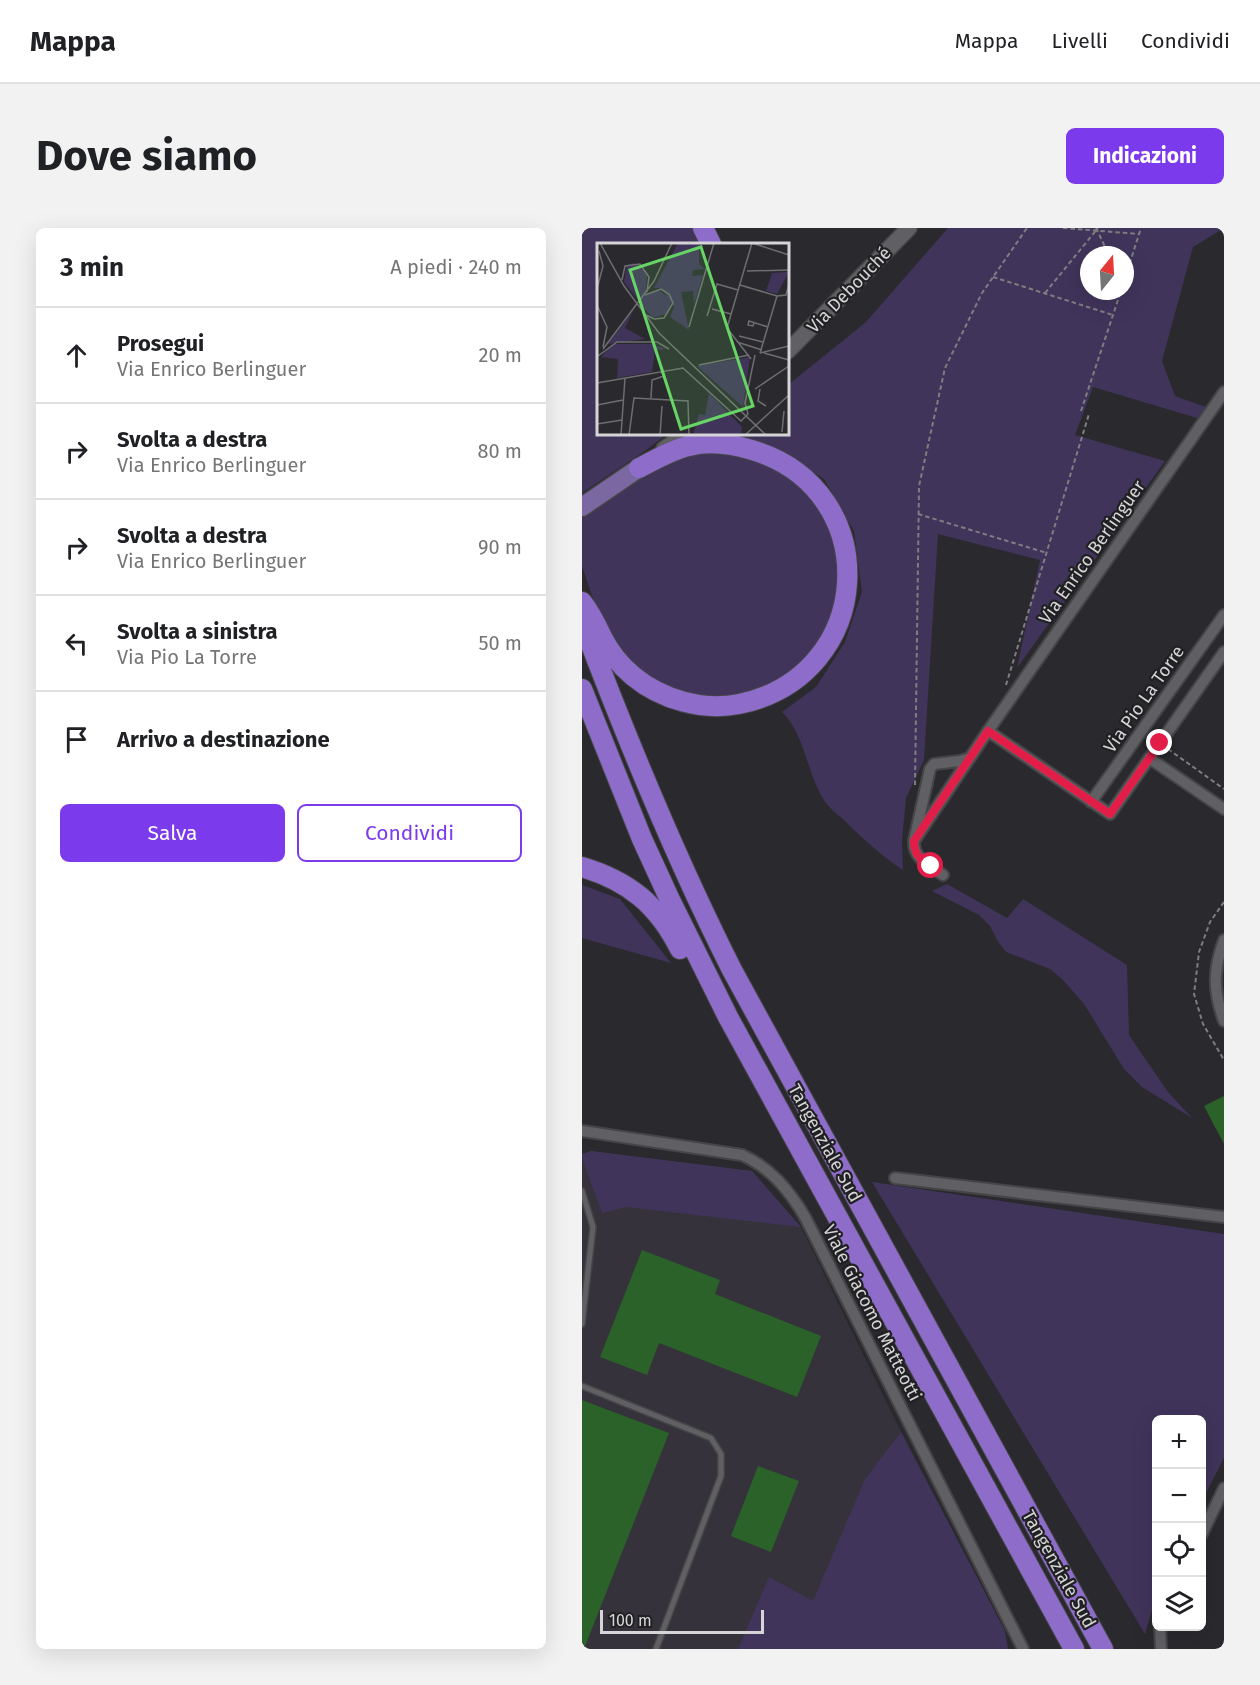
<!DOCTYPE html>
<html lang="it">
<head>
<meta charset="utf-8">
<style>
	body { margin:0; font-family:"Fira Sans",sans-serif; background:#f2f2f2; color:#202124 }
	.controls { position:absolute; right:18px; bottom:18px; display:grid; overflow:hidden; border-radius:9px; box-shadow:0 6px 24px #0002 }
	.controls button { width:54px; height:54px; display:grid; place-items:center; padding:0; border:0; border-bottom:2px solid #e0e0e0; background:#fff; color:#202124; font:30px sans-serif }
	.compass { position:absolute; left:498px; top:18px; width:54px; height:54px; border-radius:50%; background:#fff; box-shadow:0 6px 24px #0002; rotate:18deg }
	.scale { position:absolute; left:18px; bottom:15px; width:164px; box-sizing:border-box; padding-left:6px; border:3px solid #d5d5d7; border-top:0; font-size:16px; line-height:21px; white-space:nowrap; color:#d5d5d7; -webkit-text-stroke:4px #212023; paint-order:stroke }
	.stop { position:absolute; width:18px; height:18px; margin:-14px; border:4px solid #e11d48; border-radius:50%; background:#fff }
	.stop.end { background:#e11d48; border-color:#fff; box-shadow:0 2px 6px #0008 }
	.list { margin:0; padding:0; list-style:none }
	h2 { display:flex; justify-content:space-between; align-items:center; height:78px; margin:0; padding:0 24px; font-size:26px }
	h2 small { font-size:20px; font-weight:400; color:#757577 }
	.list li { display:grid; grid-template-columns:39px 1fr auto; gap:18px; align-items:center; box-sizing:border-box; height:96px; padding:0 24px; border-top:2px solid #e0e0e0 }
	.list b { display:block; font-size:22px; white-space:nowrap }
	.list p { margin:0; font-size:20px; white-space:nowrap; color:#757577 }
	.list em { font-size:20px; font-style:normal; color:#757577 }
	.actions { display:flex; gap:12px; padding:18px 24px }
	.actions a { flex:1; padding:14px 0; border:2px solid #7c3aed; border-radius:9px; text-align:center; font-size:21px; color:#7c3aed }
	.actions .main { background:#7c3aed; color:#fff }
	.icon { flex:none; width:33px; height:33px; fill:none; stroke:currentColor; stroke-width:2; stroke-linecap:round; stroke-linejoin:round }
	.map { position:relative; flex:none; width:642px; height:1421px; overflow:hidden; border-radius:9px }
	header { display:flex; align-items:center; gap:36px; box-sizing:border-box; height:84px; padding:0 30px; background:#fff; border-bottom:2px solid #e0e0e0 }
	header strong { font-size:28px }
	nav { display:flex; gap:33px; margin-inline-start:auto; font-size:21px }
	.intro { display:flex; align-items:center; justify-content:space-between; box-sizing:border-box; height:144px; padding:0 36px }
	h1 { margin:0; font-size:42px }
	.button { padding:15px 27px; border-radius:9px; background:#7c3aed; color:#fff; font-size:21px; font-weight:700 }
	main { display:flex; gap:36px; padding:0 36px }
	aside { flex:1; background:#fff; border-radius:9px; box-shadow:0 6px 24px #0002 }
	.map>svg:first-child { display:block }
</style>
</head>
<body>
<header>
<strong>Mappa</strong>
<nav><a>Mappa</a><a>Livelli</a><a>Condividi</a></nav>
</header>
<div class="intro"><h1>Dove siamo</h1><a class="button">Indicazioni</a></div>
<main>
<aside>
<h2>3 min<small>A piedi · 240 m</small></h2>
<ul class="list">
<li><svg class="icon" aria-label="ahead" viewBox="0 0 24 24"><path d="M12 20V5M6 11l6-6 6 6"/></svg><div><b>Prosegui</b><p>Via Enrico Berlinguer</p></div><em>20 m</em></li>
<li><svg class="icon" aria-label="right" viewBox="0 0 24 24"><path d="M7 20v-9h11M14 6l5 5-5 5"/></svg><div><b>Svolta a destra</b><p>Via Enrico Berlinguer</p></div><em>80 m</em></li>
<li><svg class="icon" aria-label="right" viewBox="0 0 24 24"><path d="M7 20v-9h11M14 6l5 5-5 5"/></svg><div><b>Svolta a destra</b><p>Via Enrico Berlinguer</p></div><em>90 m</em></li>
<li><svg class="icon" aria-label="left" viewBox="0 0 24 24"><path d="M17 20v-9H6M10 6l-5 5 5 5"/></svg><div><b>Svolta a sinistra</b><p>Via Pio La Torre</p></div><em>50 m</em></li>
<li><svg class="icon" aria-label="arrive" viewBox="0 0 24 24"><path d="M6 21V4h12l-3 4 3 4H6"/></svg><div><b>Arrivo a destinazione</b></div></li>
</ul>
<div class="actions"><a class="main">Salva</a><a>Condividi</a></div>
</aside>
<div class="map">
<svg width="642" height="1421" viewBox="0 0 642 1421">
	<rect width="100%" height="100%" fill="#2a292d"/>
	<!-- built -->
	<path fill="#35323b" d="M9,923L170,943L219,999L319,1204L423,1403L415,1421H0V926Z"/>
	<!-- green -->
	<path fill="#41345b" fill-rule="evenodd" d="M0,0H112L121,16H16V206H85L67,220L0,265Z
		M366,0H642L611,19L580,133L593,168L624,179L615,190L511,159L493,207L583,233L435,440L458,332L356,306L342,532L324,570L320,612L321,642C300,628 282,612 264,594C258,588 249,582 244,575C224,547 225,509 200,484L234,459L263,414L280,364L272,303L242,251L203,225L155,206H206V157L284,94ZM507,27H543V63H507Z
		M129,224L158,226L207,248L227,266L242,289L252,313L257,351L254,375L238,416L206,449L146,471L99,466L54,442L25,404L9,365L0,338V273L8,285L70,242L96,228Z
		M365,656L425,690L441,671L545,737L547,807L586,864L610,890L560,859L542,841L502,776L480,751L468,741L424,724L415,712L408,698L397,687L350,663Z
		M0,657L38,671L89,735L0,710Z
		M9,923L170,943L219,999L44,979L20,985L0,930V926Z
		M290,954L642,1006V1230L620,1273V1192H574V1368L563,1406Z
		M319,1204L423,1403L426,1421H156L187,1349L231,1373L283,1251Z"/>
	<!-- building -->
	<path fill="#2a6229" d="M642,868V916L622,878Z
		M60,1022L138,1052L133,1066L239,1108L215,1169L77,1115L65,1147L18,1129Z
		M0,1172L87,1205L2,1421H0Z
		M176,1238L217,1253L189,1324L149,1308Z"/>
	<g fill="none" stroke-linecap="round" stroke-linejoin="round">
		<!-- service casing -->
		<g stroke="#454547" stroke-width="8">
			<path id="service" d="M0,963L11,999L0,1096
				M0,1158L129,1210L139,1226V1248L74,1421"/>
		</g>
		<!-- minor casing -->
		<g stroke="#454547" stroke-width="14">
			<path id="minor" d="M406,503L528,586L642,424
				M567,530L642,581
				M509,574L642,387
				M332,613L406,503L642,164
				M361,647C348,637 331,631 332,613L348,541L352,536L378,533L388,530
				M642,712C631,742 631,763 642,793
				M0,903L160,927C189,940 207,962 223,989L441,1421
				M313,950L642,989
				M620,1306L642,1260
				M578,1398L579,1421"/>
		</g>
		<!-- secondary casing -->
		<g stroke="#454547" stroke-width="18">
			<path id="secondary" d="M206,123L327,0
				M82,221L104,206"/>
		</g>
		<!-- primary casing -->
		<g stroke="#454547" stroke-width="21">
			<path id="primary" d="M0,279L57,240"/>
		</g>
		<!-- motorway casing -->
		<g stroke="#454547" stroke-width="22">
			<path id="motorway" d="M121,0L129,16
				M0,374C9,385 14,396 20,409C27,423 39,438 51,448C80,472 121,483 157,476C294,448 304,262 170,222C150,216 126,213 107,218C89,222 73,232 57,240
				M0,393C45,512 93,629 150,742L521,1421
				M0,461L60,611L88,672L146,789L492,1421
				M0,639C47,653 76,677 98,721"/>
		</g>
		<!-- path -->
		<path stroke="#7e7e81" stroke-width="2" stroke-dasharray="4.5 3" stroke-linecap="butt" d="M481,0L557,6
			M514,0L527,27
			M411,49L531,87
			M543,50L559,0
			M463,65L516,0
			M499,183L539,63
			M336,286L465,325
			M424,457L507,186
			M586,521L642,561
			M333,557L337,258L363,140L400,65L445,0
			M642,674L628,694L617,724L612,766L621,796L642,832"/>
		<!-- service -->
		<use href="#service" stroke="#605f63" stroke-width="5"/>
		<!-- minor -->
		<use href="#minor" stroke="#605f63" stroke-width="10"/>
		<!-- secondary -->
		<use href="#secondary" stroke="#605f63" stroke-width="15"/>
		<!-- primary -->
		<use href="#primary" stroke="#7b67a1" stroke-width="18"/>
		<!-- motorway -->
		<use href="#motorway" stroke="#8d6cca" stroke-width="20"/>
	</g>
	<g fill="none" stroke-linecap="round" stroke-linejoin="round">
		<!-- route -->
		<path stroke="#e11d48" stroke-width="8" d="M349,638C338,631 332,627 332,613L406,503L528,586L578,515"/>
	</g>
	<g text-anchor="middle" dominant-baseline="central" stroke-width="4.5" stroke-linejoin="round" paint-order="stroke">
		<!-- street labels -->
		<g font-size="18" fill="#d5d5d7" stroke="#212023">
			<text transform="translate(267 62) rotate(-46)">Via Debouché</text>
			<text transform="translate(510 324) rotate(-55)">Via Enrico Berlinguer</text>
			<text transform="translate(562 471) rotate(-55)">Via Pio La Torre</text>
			<text transform="translate(243 915) rotate(61)">Tangenziale Sud</text>
			<text transform="translate(290 1085) rotate(63)">Viale Giacomo Matteotti</text>
			<text transform="translate(477 1341) rotate(61)">Tangenziale Sud</text>
		</g>
	</g>
	<!-- overview -->
	<g transform="translate(15 15)">
		<rect width="192" height="192" fill="#2a292d"/>
		<path d="M81,0H106L102,7V21L108,26L96,27L95,33L106,32L97,61L96,48L84,49L92,87L73,74L77,64L64,45H57ZM37,20L50,30L49,52L62,47L74,57L72,70L55,75L27,39L30,22ZM192,29L180,51L169,48L175,30ZM36,68L28,85L48,96L11,101ZM16,101H55L69,106L58,107L55,129L20,135L21,116L4,114ZM153,114L146,164L100,123ZM112,150L145,184L144,192H96L102,171L108,172Z" fill="#41345b"/>
		<path fill="none" stroke="#6e6e71" stroke-width="1.5" d="M3,0L27,43L62,90L169,192M155,0L192,12M150,28L192,27M25,37L28,23L43,21L52,34L50,49M143,42L180,53M0,46L6,23L2,8M48,52L64,46L72,51L76,60L67,75L57,76L49,72M0,62L10,84L6,104M115,66L134,71M110,73L120,41L141,47M157,80L156,83L151,82L152,78L171,84M92,84L117,0M142,93L166,99M140,99L165,107M6,106L57,38L75,0M163,110L180,53L189,52L192,41M163,110L192,103M167,110L192,117M1,113L20,99H60L72,106M154,116L130,85L155,0M102,122L152,112M67,133L74,156M0,140L86,125L144,178L151,171L148,160L158,112M158,146L192,123M163,146L161,158L169,163M54,155L55,137L67,133L64,128M0,162L26,157M0,181L25,177M185,189L187,168M24,192L28,135M32,192L37,155L91,158L92,192M63,192L65,163M148,192L192,152"/>
		<path fill="#67d466" fill-opacity="0.15" stroke="#67d466" stroke-width="3" d="M104,4L156,163L84,186L33,27Z"/>
		<rect width="192" height="192" fill="none" stroke="#d5d5d7" stroke-width="3"/>
	</g>
</svg>
<div class="controls">
<button>+</button>
<button>−</button>
<button><svg class="icon" aria-label="locate" viewBox="0 0 24 24"><circle cx="12" cy="12" r="6"/><path d="M12 2v4M12 18v4M2 12h4M18 12h4"/></svg></button>
<button><svg class="icon" aria-label="layers" viewBox="0 0 24 24"><path d="M12 4l9 5-9 5-9-5zM3 14l9 5 9-5"/></svg></button>
</div>
<svg class="compass" viewBox="-18 -18 36 36"><path d="M0-13l5 13h-10z" fill="#e53935"/><path d="M0 13l5-13h-10z" fill="#757577"/></svg>
<div class="scale">100 m</div>
<div class="stop" style="left:349px;top:638px"></div>
<div class="stop end" style="left:578px;top:515px"></div>
</div>
</main>
</body>
</html>
